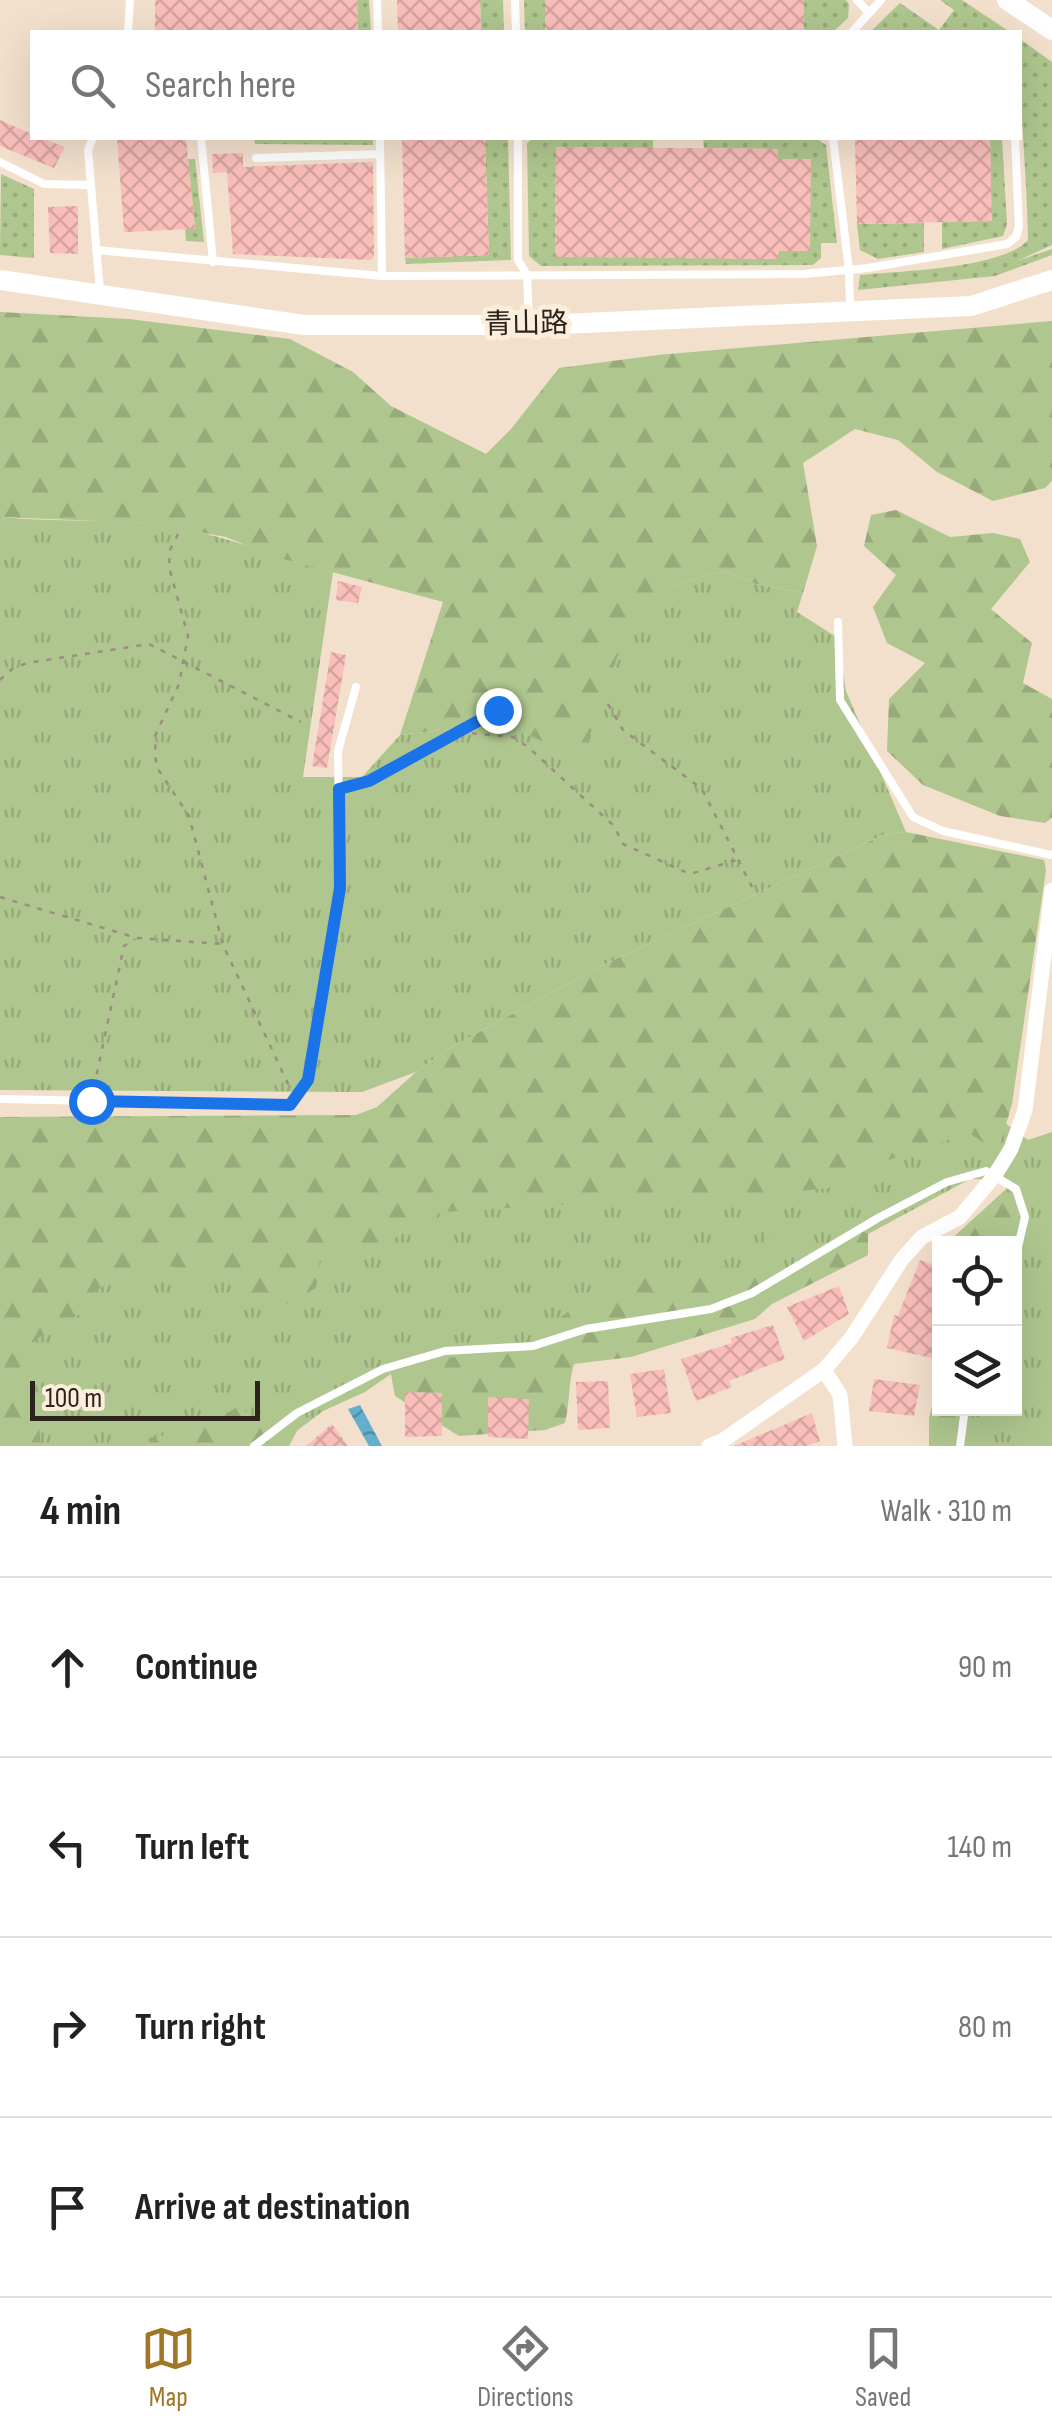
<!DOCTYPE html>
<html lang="en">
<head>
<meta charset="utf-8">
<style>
	body { margin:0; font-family:"Sofia Sans Condensed","Noto Sans SC",sans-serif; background:#f2f2f2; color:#222 }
	.controls { position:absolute; right:30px; bottom:30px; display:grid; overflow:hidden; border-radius:0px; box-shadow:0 10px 40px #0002 }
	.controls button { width:90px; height:90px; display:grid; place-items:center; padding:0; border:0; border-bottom:2px solid #e0e0e0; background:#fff; color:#222; font:50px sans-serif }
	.scale { position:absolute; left:30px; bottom:25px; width:230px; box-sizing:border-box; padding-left:10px; border:5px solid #2b241d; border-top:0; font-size:28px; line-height:35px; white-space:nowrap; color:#2b241d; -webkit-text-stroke:8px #fceedd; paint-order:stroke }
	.stop { position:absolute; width:30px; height:30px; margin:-22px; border:8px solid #1a73e8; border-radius:50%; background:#fff }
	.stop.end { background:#1a73e8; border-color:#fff; box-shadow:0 2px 10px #0008 }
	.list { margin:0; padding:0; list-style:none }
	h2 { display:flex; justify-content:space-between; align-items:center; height:130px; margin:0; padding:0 40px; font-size:42px }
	h2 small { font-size:32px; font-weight:400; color:#767676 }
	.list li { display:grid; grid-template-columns:65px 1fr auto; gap:30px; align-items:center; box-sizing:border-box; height:180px; padding:0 40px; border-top:2px solid #e0e0e0 }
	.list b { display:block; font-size:38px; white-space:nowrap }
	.list em { font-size:32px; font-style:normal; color:#767676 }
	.icon { flex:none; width:55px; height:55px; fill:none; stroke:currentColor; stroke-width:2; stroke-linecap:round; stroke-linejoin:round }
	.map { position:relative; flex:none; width:1052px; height:1446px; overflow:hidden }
	.search { position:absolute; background:#fff; box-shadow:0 10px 40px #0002; left:30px; right:30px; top:30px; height:110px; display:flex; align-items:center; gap:25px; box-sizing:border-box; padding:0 35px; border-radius:0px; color:#767676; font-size:38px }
	.sheet { height:850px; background:#fff }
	nav { display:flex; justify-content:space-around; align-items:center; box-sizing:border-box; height:140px; border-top:2px solid #e0e0e0; background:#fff; font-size:28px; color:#767676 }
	nav a { display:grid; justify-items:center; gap:5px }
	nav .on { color:#a17727 }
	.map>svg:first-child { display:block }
</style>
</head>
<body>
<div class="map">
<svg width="1052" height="1446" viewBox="0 0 1052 1446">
	<defs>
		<pattern id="grass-tufts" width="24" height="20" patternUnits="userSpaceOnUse" patternTransform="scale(2.5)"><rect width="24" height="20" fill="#afc68e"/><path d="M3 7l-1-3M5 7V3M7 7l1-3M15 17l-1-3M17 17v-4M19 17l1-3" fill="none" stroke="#97aa7a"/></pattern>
		<pattern id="forest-firs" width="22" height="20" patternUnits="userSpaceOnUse" patternTransform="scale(2.5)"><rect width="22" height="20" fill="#afc68e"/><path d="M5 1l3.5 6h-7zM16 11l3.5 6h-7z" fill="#97aa7a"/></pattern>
		<pattern id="garden-dots" width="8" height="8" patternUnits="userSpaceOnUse" patternTransform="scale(2.5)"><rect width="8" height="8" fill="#afc68e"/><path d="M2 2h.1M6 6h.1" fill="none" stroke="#97aa7a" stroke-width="1.8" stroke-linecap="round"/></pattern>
		<pattern id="water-waves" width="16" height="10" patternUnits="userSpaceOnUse" patternTransform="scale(2.5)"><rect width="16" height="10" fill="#63afcc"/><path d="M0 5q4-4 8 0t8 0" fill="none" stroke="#528ea5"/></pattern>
		<pattern id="building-cross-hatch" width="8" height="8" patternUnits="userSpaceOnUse" patternTransform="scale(2.5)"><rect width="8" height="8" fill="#fabeba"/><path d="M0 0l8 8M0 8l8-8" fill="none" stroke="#d6a39f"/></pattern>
	</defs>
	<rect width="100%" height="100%" fill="#f2e0cc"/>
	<!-- grass -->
	<path fill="url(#grass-tufts)" d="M0,517C49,522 98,519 147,523C212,530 271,555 333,572L303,777H362L400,735L475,726H507L581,757L633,609L683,582L724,571L756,584L803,593L797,612L838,638L846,691L906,832L883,835L597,968L448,1049L416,1072L362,1092L0,1090Z
		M982,1106L1028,1140L1052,1132V1446H939L942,1409L1014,1408V1244L995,1243L1006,1188L1004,1180L970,1179L868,1234L844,1252L576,1352L391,1374L365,1392L323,1411L277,1446H0V1343L120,1243Z"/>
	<!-- forest -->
	<path fill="url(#forest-firs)" d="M0,312L129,319L290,339L353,372L391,406L486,454L511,429L559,368L658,355L1052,321V481L1045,488L993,501L937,472L898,440L855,429L803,463L817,546L803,593L756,584L724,571L683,582L634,609L582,758L507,726H475L400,735L443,602L269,555L226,537L147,523L0,517Z
		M896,510L950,537L993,533L1020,539L1030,562L991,609L1032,643L1023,683L1052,699V818L1045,823L1000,816L923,785L887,751L889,699L925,663L887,643L873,607L896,575L864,546L871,515Z
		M906,832L1044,860L1046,870L1012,1104L1002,1138L992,1160L984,1143L969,1133L885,1161L829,1188L709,1200L672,1194L639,1200L442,1212L395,1238L320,1259L316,1288L282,1307L247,1295L212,1274L163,1265L115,1278L88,1297L90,1310L54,1326L26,1348L16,1379L38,1419L41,1446H0V1117L356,1115L377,1107L416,1072L448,1049L597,968L883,835Z
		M1006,1189C1013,1206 1017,1226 1009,1243L948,1242Z
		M849,1225L868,1234V1255L772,1304L755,1319L631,1357L574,1364C568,1384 570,1403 565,1423L545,1430L459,1436L395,1396L391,1374L425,1359L544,1352L559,1341L561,1317L592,1295L695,1263L770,1276L788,1270L827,1246Z
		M939,1380L940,1408L956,1409L952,1446H929V1418Z
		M240,1406L270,1434L298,1429L289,1446H148L149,1438L195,1430Z"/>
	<!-- garden -->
	<path fill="url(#garden-dots)" d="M357,0H369L371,32H358Z
		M480,0H503L504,32H481Z
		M524,0H545V32H525Z
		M804,0H846L849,4L848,18L833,32H804Z
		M940,0H962L1010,32H870L900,3L939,30L954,10Z
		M1020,39L1052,62V245L1017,261L1052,249V255L995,276L858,290L860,275C899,271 1002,269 1028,240C1027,172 1019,106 1020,39Z
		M254,138H373V145L255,144Z
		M485,138H508L511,260L406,264L405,258L489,255Z
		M533,138H653V148L556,147L555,256L776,259L811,160L778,159L777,149L704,148L703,138L817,139L826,145L837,243H821V258L813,265L541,266L529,256L527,143Z
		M990,138H1002L1007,224L1003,236L942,249V222L991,221Z
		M188,159H195L204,242L186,241L185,229L195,228Z
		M1,174L34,189V258L0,255Z
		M924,223V252L878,259L860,250L857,224Z"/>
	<!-- pitch -->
	<path fill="#afc68e" d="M863,1184L874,1186L877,1194L874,1208C862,1211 855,1209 848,1199Z
		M764 1245a12 12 0 1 1 24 0a12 12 0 1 1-24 0Z"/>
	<!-- water -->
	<path fill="url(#water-waves)" d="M360,1405L382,1446H369L348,1409Z"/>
	<!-- building -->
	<path fill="url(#building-cross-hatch)" d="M155,0H357L358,32H155Z
		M397,0H480L481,32H398Z
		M545,0H804V32H545Z
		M0,120L32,134V138H42L65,147L54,168L0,146Z
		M117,138H186L195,229L124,232Z
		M402,138H485L489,255L405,258Z
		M855,138H990L992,221L857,224Z
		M556,147L778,149V159H811L810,251H777V259L555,257Z
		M243,153V167L373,162L374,256L371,260L233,254L227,172L213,173L212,154Z
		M78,206V254L50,253L48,207Z
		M338,581L362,587L358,603L336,600Z
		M331,652L346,655L327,768L312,766Z
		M920,1260L940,1267V1334L936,1359L887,1348L894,1315L898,1316Z
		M839,1286L849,1314L804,1341L787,1307Z
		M773,1325L785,1359L729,1381L732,1387L696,1401L681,1359L732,1343L730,1338Z
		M664,1369L671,1413L637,1417L630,1374Z
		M874,1379L920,1385L914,1416L869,1411Z
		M608,1381L610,1428L578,1430L576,1382Z
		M405,1392L442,1393V1436L405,1437Z
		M488,1397L529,1399L528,1439L488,1437Z
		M812,1413L820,1441L807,1446H734Z
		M332,1424L348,1446H306Z"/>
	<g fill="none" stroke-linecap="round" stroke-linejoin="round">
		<!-- path -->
		<path stroke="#9b8e80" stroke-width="2.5" stroke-dasharray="5 8" stroke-linecap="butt" d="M178,534L170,550L169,567L188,636L179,684L155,736L156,766L189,816L223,945L290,1088
			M0,680L12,669L27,663L149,644L301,722
			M608,704L623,730L702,789L752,887
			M459,732L513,737L528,747L614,826L623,844L690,874L740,859
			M349,786L369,781L498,710
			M0,897L137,938L222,944
			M94,1087L124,946L135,939"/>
		<!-- service -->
		<path stroke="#fff" stroke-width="8" d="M377,0L378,32
			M515,0L516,32
			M857,0L869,13
			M128,32L130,0
			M852,32L881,0
			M93,138L88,150L100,291
			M201,138L213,262
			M380,138L382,276
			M518,138V260L527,275L529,321
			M833,138L849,270L850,307
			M256,158L380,154
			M0,162L44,184L90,185
			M96,250L382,276L804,274L868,268L1007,244L1016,237L1019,227L1015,138
			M838,622L840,700L913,817L943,831L1052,855
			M0,1099L291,1105L308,1080L340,888L338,751L356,687
			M254,1446L297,1413L383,1369L445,1351L533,1346L586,1329L711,1309L752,1293L878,1218L947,1182L986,1171L1016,1189L1025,1217L1014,1264
			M960,1446L965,1408"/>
		<!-- minor -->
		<path stroke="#fff" stroke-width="15" d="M824,1370L840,1395L845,1446
			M709,1446L722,1441L824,1370L852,1337L902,1259L922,1237L960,1217L995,1175L1011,1149L1025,1110L1052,890"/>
		<!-- tertiary -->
		<path stroke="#fff" stroke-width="20" d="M1007,0L1052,30
			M0,280L304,325H539L971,306L1052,280"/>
	</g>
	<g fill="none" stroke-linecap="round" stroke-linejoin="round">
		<!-- route -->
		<path stroke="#1a73e8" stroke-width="12" d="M91,1101L290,1105L308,1080L340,888L339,789L369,781L498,710"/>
	</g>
	<g text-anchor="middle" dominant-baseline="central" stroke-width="10" stroke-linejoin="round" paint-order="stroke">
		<!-- street labels -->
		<g font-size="28" fill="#2b241d" stroke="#fceedd">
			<text transform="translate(526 324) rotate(-1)">青山路</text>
		</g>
	</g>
</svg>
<div class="controls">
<button><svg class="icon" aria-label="locate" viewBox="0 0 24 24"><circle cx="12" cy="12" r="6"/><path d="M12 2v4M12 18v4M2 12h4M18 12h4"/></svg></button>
<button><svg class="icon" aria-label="layers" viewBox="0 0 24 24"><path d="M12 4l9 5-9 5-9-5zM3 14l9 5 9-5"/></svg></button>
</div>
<div class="scale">100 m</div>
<div class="stop" style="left:91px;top:1101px"></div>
<div class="stop end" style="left:498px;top:710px"></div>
<div class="search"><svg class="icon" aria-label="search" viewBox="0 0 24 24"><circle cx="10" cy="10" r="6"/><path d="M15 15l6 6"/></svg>Search here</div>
</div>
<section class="sheet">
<h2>4 min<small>Walk · 310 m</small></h2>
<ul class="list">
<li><svg class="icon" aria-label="ahead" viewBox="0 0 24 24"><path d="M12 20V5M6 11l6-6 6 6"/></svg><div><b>Continue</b></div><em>90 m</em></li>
<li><svg class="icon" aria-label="left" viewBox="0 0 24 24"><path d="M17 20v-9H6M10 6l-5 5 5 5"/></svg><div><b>Turn left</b></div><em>140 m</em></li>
<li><svg class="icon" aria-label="right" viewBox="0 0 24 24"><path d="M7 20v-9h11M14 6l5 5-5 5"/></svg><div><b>Turn right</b></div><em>80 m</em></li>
<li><svg class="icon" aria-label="arrive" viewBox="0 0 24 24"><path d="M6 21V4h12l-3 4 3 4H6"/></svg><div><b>Arrive at destination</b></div></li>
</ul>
</section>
<nav>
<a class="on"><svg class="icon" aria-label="map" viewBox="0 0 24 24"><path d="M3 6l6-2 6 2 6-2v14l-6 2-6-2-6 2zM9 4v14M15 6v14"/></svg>Map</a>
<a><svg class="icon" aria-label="directions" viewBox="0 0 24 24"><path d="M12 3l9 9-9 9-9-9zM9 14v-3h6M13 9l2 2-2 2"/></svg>Directions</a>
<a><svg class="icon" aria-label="saved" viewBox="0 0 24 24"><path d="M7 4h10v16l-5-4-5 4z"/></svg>Saved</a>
</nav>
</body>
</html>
